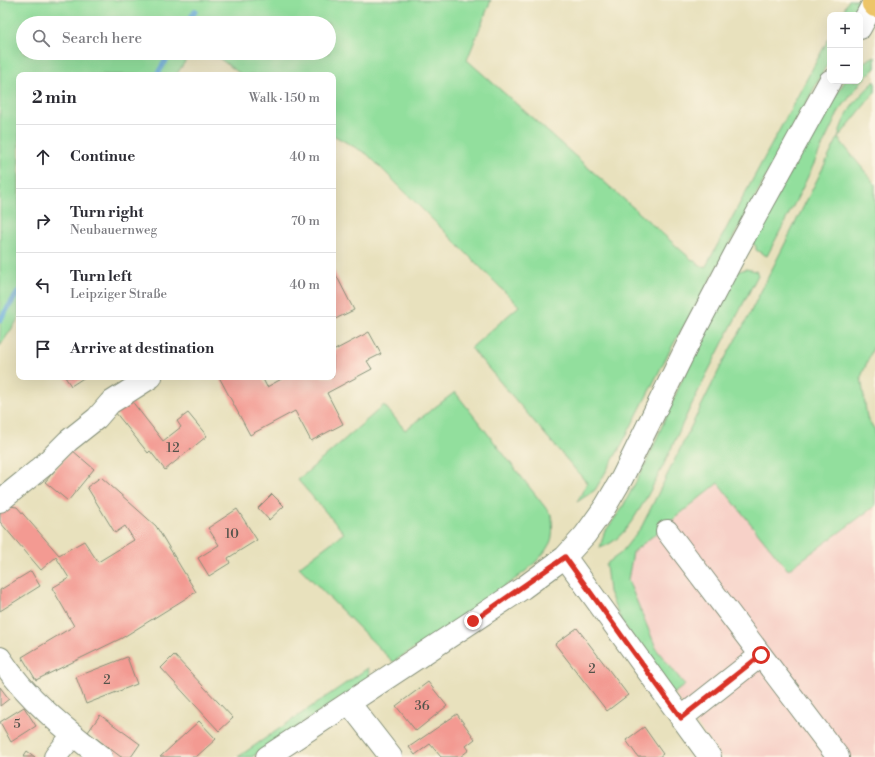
<!DOCTYPE html>
<html lang="en">
<head>
<meta charset="utf-8">
<style>
	body { margin:0; font-family:"Libre Bodoni",serif; background:#f2f2f3; color:#2b2b33 }
	.controls { position:absolute; right:12px; top:12px; display:grid; overflow:hidden; border-radius:8px; box-shadow:0 4px 16px #0002 }
	.controls button { width:36px; height:36px; display:grid; place-items:center; padding:0; border:0; border-bottom:1px solid #e1e1e2; background:#fff; color:#2b2b33; font:20px sans-serif }
	.stop { position:absolute; width:12px; height:12px; margin:-9px; border:3px solid #d93025; border-radius:50%; background:#fff }
	.stop.end { background:#d93025; border-color:#fff; box-shadow:0 1px 4px #0008 }
	.list { margin:0; padding:0; list-style:none }
	h2 { display:flex; justify-content:space-between; align-items:center; height:52px; margin:0; padding:0 16px; font-size:17px }
	h2 small { font-size:13px; font-weight:400; color:#7c7c81 }
	.list li { display:grid; grid-template-columns:26px 1fr auto; gap:12px; align-items:center; box-sizing:border-box; height:64px; padding:0 16px; border-top:1px solid #e1e1e2 }
	.list b { display:block; font-size:15px; white-space:nowrap }
	.list p { margin:0; font-size:13px; white-space:nowrap; color:#7c7c81 }
	.list em { font-size:13px; font-style:normal; color:#7c7c81 }
	.icon { flex:none; width:22px; height:22px; fill:none; stroke:currentColor; stroke-width:2; stroke-linecap:round; stroke-linejoin:round }
	.map { position:relative; flex:none; width:875px; height:757px; overflow:hidden }
	.search { position:absolute; background:#fff; box-shadow:0 4px 16px #0002; left:16px; top:16px; width:320px; height:44px; display:flex; align-items:center; gap:10px; box-sizing:border-box; padding:0 14px; border-radius:22px; color:#7c7c81; font-size:15px }
	.panel { position:absolute; background:#fff; box-shadow:0 4px 16px #0002; left:16px; top:72px; width:320px; height:308px; border-radius:8px }
	.map>svg:first-child { display:block }
</style>
</head>
<body>
<div class="map">
<svg width="875" height="757" viewBox="0 0 875 757">
	<rect width="100%" height="100%" fill="#fcf5e5"/>
	<filter id="ink" filterUnits="userSpaceOnUse"><feTurbulence type="fractalNoise" baseFrequency=".025" numOctaves="2"/><feDisplacementMap in="SourceGraphic" scale="8" xChannelSelector="R" yChannelSelector="G"/><feConvolveMatrix kernelMatrix="1 2 1 2 8 2 1 2 1" color-interpolation-filters="sRGB"/></filter>
	<filter id="wash" filterUnits="userSpaceOnUse"><feTurbulence type="fractalNoise" baseFrequency=".012" numOctaves="4" result="noise"/><feDisplacementMap in="SourceGraphic" scale="16" xChannelSelector="R" yChannelSelector="G"/><feGaussianBlur stdDeviation="0.9" result="paint"/><feColorMatrix in="noise" values="0 0 0 0 0 0 0 0 0 0 0 0 0 0 0 0 0 1.4 0 .05"/><feComposite in="paint" operator="in"/></filter>
	<g filter="url(#wash)">
		<rect width="100%" height="100%" fill="#e8e1bd"/>
		<!-- built -->
		<path fill="#f7d1c8" d="M719,483L788,569L875,506V757H721L622,622L609,592L633,552Z"/>
		<!-- green -->
		<path fill="#92df9d" stroke="#588e68" d="M0,0H491L467,60L691,259L705,268L830,36V59L714,273L669,352L621,446L595,490L577,502L587,483L471,348L519,306L367,154L333,135V75H242L212,53H329V23H23V53H191L176,75H19V318L0,346Z
			M849,0H862L854,15H841Z
			M873,57H875V68L861,82L839,111L801,191L767,256L756,250V246L752,243L803,147L845,81H860V64Z
			M875,81V92L838,138L875,184V343L861,377L867,418L875,430V506L788,570L718,483L633,552L628,580L657,650L685,685L673,694L622,622L609,592L606,564L621,553L642,526L724,360L746,321L838,138C843,114 858,97 875,81Z
			M746,269L756,271L758,275C735,320 711,364 689,410C672,446 656,485 634,518C624,532 617,542 600,548L604,533L622,508L647,461L688,366L736,272Z
			M455,392L552,516C552,525 554,535 550,543C540,563 518,577 501,589C466,615 430,639 393,662L299,567L344,533L298,480L384,405L405,430Z
			M368,668L370,678L252,757H238Z"/>
		<g fill="none" stroke-linecap="round" stroke-linejoin="round">
			<!-- stream -->
			<path stroke="#64abdb" stroke-width="5.5" d="M188,23L195,11
				M157,75L169,55
				M0,320L19,291"/>
		</g>
		<g id="blocks">
			<!-- building -->
			<path fill="#f39a92" d="M333,269L354,310L333,320Z
				M369,332L381,354L367,361L372,369L327,393L343,424L311,441L295,411L250,435L219,377H262L267,387L285,377H333V351Z
				M65,377H85L71,386Z
				M131,400L163,441L181,427L177,421L188,413L207,436L165,470L150,451L148,453L115,412Z
				M72,450L94,469L68,501L45,482Z
				M101,477L156,526L196,592L122,638L36,680L22,657L74,626L52,588L69,578L56,557L41,570L0,522V512L9,506L17,507L59,555L84,541L98,562L134,540L125,526L115,533L87,487Z
				M272,494L284,506L269,520L258,508Z
				M237,509L257,540L228,558L230,563L209,576L198,558L219,545L208,528Z
				M31,571L40,586L0,611V590Z
				M577,628L628,695L607,711L555,644Z
				M174,655L233,718L219,731L161,668Z
				M127,657L137,684L86,704L76,677Z
				M428,682L447,706L416,731L396,706Z
				M0,687L9,699L0,706Z
				M24,707L36,726L11,742L0,722Z
				M457,714L475,739L466,746L469,750L460,757H441L430,744L415,755L409,747Z
				M100,715L140,744L131,757H121L88,732Z
				M199,721L216,739L196,757H160Z
				M644,727L663,754L659,757H638L626,740Z
				M27,751L35,757H23Z"/>
		</g>
	</g>
	<g filter="url(#ink)">
		<use href="#blocks" fill-opacity="0" stroke="#848f78" stroke-width="1"/>
		<g fill="none" stroke-linecap="round" stroke-linejoin="round">
			<!-- minor casing -->
			<g stroke="#848f78" stroke-width="24">
				<path id="minor" d="M860,28L873,4
					M0,501L42,467L68,441L97,418L110,403L151,377
					M667,531L838,757
					M565,557L710,757
					M0,658C26,698 64,728 101,757
					M349,703L391,757
					M681,718L761,655
					M55,757L73,735
					M267,757L523,588L565,557L585,535L605,507L622,478L692,336L737,250L830,81"/>
			</g>
			<!-- major casing -->
			<g stroke="#848f78" stroke-width="24">
				<path id="major" d="M875,0L873,4L875,6"/>
			</g>
			<!-- minor -->
			<use href="#minor" stroke="#fff" stroke-width="22"/>
			<!-- major -->
			<use href="#major" stroke="#edc569" stroke-width="22"/>
		</g>
	</g>
	<g fill="none" stroke-linecap="round" stroke-linejoin="round" filter="url(#ink)">
		<!-- route -->
		<path stroke="#d93025" stroke-width="5" d="M473,621L565,557L681,718L761,655"/>
	</g>
	<g text-anchor="middle" dominant-baseline="central" stroke-width="4" stroke-linejoin="round" paint-order="stroke">
		<!-- number labels -->
		<g font-size="13" fill="#54544c">
			<text x="173" y="448">12</text>
			<text x="232" y="534">10</text>
			<text x="592" y="669">2</text>
			<text x="107" y="680">2</text>
			<text x="422" y="706">36</text>
			<text x="17" y="724">5</text>
		</g>
	</g>
</svg>
<div class="controls">
<button>+</button>
<button>−</button>
</div>
<div class="stop" style="left:761px;top:655px"></div>
<div class="stop end" style="left:473px;top:621px"></div>
<div class="search"><svg class="icon" aria-label="search" viewBox="0 0 24 24"><circle cx="10" cy="10" r="6"/><path d="M15 15l6 6"/></svg>Search here</div>
<section class="panel">
<h2>2 min<small>Walk · 150 m</small></h2>
<ul class="list">
<li><svg class="icon" aria-label="ahead" viewBox="0 0 24 24"><path d="M12 20V5M6 11l6-6 6 6"/></svg><div><b>Continue</b></div><em>40 m</em></li>
<li><svg class="icon" aria-label="right" viewBox="0 0 24 24"><path d="M7 20v-9h11M14 6l5 5-5 5"/></svg><div><b>Turn right</b><p>Neubauernweg</p></div><em>70 m</em></li>
<li><svg class="icon" aria-label="left" viewBox="0 0 24 24"><path d="M17 20v-9H6M10 6l-5 5 5 5"/></svg><div><b>Turn left</b><p>Leipziger Straße</p></div><em>40 m</em></li>
<li><svg class="icon" aria-label="arrive" viewBox="0 0 24 24"><path d="M6 21V4h12l-3 4 3 4H6"/></svg><div><b>Arrive at destination</b></div></li>
</ul>
</section>
</div>
</body>
</html>
